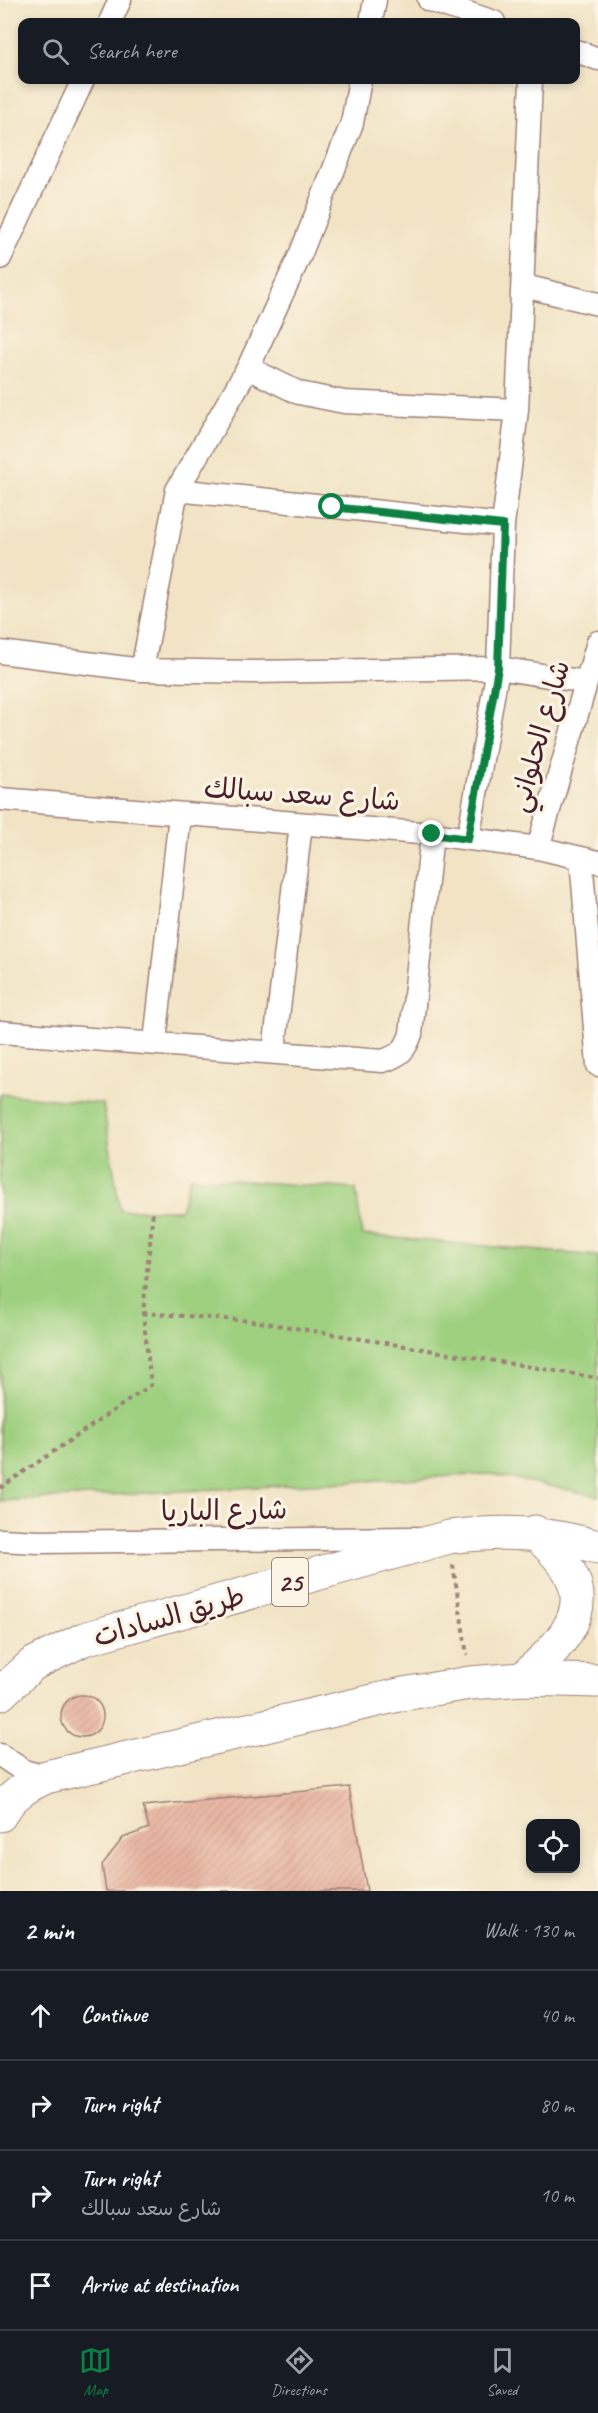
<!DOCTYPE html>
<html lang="en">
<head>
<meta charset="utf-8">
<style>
	body { margin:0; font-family:Caveat,"Playpen Sans Arabic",sans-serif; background:#242831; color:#f1f3f6 }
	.controls { position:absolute; right:18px; bottom:18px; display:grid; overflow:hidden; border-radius:12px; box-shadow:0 3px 9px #0003 }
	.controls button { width:54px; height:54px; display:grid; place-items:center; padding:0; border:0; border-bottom:2px solid #363941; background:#171b24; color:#f1f3f6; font:30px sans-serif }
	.stop { position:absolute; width:18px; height:18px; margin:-14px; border:4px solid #0b8043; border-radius:50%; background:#fff }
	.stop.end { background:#0b8043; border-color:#fff; box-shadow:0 2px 6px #0008 }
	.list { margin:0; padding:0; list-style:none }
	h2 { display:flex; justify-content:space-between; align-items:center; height:78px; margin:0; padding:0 24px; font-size:26px }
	h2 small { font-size:20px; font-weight:400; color:#9ea1a6 }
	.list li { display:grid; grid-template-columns:39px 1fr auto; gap:18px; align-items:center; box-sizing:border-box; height:90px; padding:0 24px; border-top:2px solid #363941 }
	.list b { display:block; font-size:22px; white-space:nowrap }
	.list p { margin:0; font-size:20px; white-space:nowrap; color:#9ea1a6 }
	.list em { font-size:20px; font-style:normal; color:#9ea1a6 }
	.icon { flex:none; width:33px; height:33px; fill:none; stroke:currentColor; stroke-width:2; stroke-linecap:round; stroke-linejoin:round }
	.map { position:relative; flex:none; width:598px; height:1891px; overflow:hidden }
	.search { position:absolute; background:#171b24; box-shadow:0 3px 9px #0003; left:18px; right:18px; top:18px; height:66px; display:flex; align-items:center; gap:15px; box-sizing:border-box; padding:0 21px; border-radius:12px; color:#9ea1a6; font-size:22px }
	.sheet { height:438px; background:#171b24 }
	nav { display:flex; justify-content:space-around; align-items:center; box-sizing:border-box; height:84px; border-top:2px solid #363941; background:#171b24; font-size:16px; color:#9ea1a6 }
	nav a { display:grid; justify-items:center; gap:3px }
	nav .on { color:#0b8043 }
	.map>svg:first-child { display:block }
</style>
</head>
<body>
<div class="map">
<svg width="598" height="1891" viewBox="0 0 598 1891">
	<defs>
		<pattern id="building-hatch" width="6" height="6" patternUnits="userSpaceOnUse" patternTransform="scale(1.5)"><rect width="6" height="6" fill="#e8b4a0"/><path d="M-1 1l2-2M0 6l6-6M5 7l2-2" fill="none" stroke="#c89a8a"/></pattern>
	</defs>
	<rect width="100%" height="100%" fill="#fcf5e5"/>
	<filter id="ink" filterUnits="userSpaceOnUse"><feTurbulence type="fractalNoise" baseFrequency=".0167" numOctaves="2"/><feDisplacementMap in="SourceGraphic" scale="12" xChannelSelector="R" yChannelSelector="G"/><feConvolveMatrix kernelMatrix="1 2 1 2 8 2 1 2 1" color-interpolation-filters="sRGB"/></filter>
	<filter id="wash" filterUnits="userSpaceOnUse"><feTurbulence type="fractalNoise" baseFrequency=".008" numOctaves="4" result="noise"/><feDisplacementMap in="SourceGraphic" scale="24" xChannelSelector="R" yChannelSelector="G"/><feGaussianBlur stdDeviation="1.35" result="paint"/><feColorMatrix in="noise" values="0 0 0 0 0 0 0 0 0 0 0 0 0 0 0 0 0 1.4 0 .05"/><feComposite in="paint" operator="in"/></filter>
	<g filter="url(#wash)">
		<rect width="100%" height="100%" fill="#f1e3c4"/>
		<!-- green -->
		<path fill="#9ed07f" stroke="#747855" stroke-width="1.5" d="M0,1094L103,1104L120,1210H181L190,1177L356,1189L362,1235L598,1256V1496L491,1474L0,1501Z"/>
		<g id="blocks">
			<!-- building -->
			<path fill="url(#building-hatch)" d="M61 1716a21 21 0 1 1 42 0a21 21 0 1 1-42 0Z
				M349,1787L367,1891H106L102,1865L123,1838L149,1828L143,1806Z"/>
		</g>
	</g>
	<g filter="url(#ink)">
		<use href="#blocks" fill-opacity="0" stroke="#9e8178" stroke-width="1.5"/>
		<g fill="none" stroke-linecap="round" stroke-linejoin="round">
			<!-- minor casing -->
			<g stroke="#9e8178" stroke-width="25">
				<path id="minor" d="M429,0L494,22
					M110,22L120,0
					M371,22L375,0
					M576,51L598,59
					M0,258L83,80
					M524,286L598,304
					M248,368L299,393L344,402L517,410
					M177,490L503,525
					M0,652L142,670L253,672L498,668L586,682
					M142,670L177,490L248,368L301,253L352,123L360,80
					M0,799L432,834L538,848L598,862
					M468,839L498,668L503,525L517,410L531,80
					M538,848L598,642
					M581,858L598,1065
					M0,1032L383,1061C400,1055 405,1051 411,1034L432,834
					M155,1042L180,815
					M274,1051L301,824
					M0,1540L39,1542L415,1538
					M0,1755L24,1771L46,1777"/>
			</g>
			<!-- primary casing -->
			<g stroke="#9e8178" stroke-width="35">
				<path id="primary" d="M522,1679C553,1651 595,1616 569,1571C561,1557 546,1544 535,1532
					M0,1694L33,1664L84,1639L449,1537C504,1530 545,1532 598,1547
					M0,1815C11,1795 26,1786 46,1777L403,1694L470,1683L522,1679L598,1681"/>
			</g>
			<!-- path -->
			<path stroke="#9e8178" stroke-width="4" stroke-dasharray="4.5 4.5" stroke-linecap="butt" d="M143,1313L253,1321L598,1378
				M0,1488L151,1385L143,1313L153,1211
				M453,1565L467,1655"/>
			<!-- minor -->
			<use href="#minor" stroke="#fff" stroke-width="22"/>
			<!-- primary -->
			<use href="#primary" stroke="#fff" stroke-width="33"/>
		</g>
	</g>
	<g fill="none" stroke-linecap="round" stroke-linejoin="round" filter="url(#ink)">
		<!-- route -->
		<path stroke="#0b8043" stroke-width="8" d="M332,507L503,525L498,668L468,839L432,834"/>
	</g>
	<g text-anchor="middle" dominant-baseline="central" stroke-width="6" stroke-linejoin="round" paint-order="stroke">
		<!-- shield labels -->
		<rect fill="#fcf5e5" stroke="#7f5f63" stroke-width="1.5" x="272" y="1558" width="36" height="48" rx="4.5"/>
		<g font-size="27" font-weight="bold" fill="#4a1f2b">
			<text x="290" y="1582">25</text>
		</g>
		<!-- street labels -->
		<g font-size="28" fill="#4a1f2b" stroke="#fcf5e5">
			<text transform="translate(539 736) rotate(-74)">شارع الحلواني</text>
			<text transform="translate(302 794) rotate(4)">شارع سعد سبالك</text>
			<text transform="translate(224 1510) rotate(-1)">شارع الباريا</text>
			<text transform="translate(169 1616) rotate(-16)">طريق السادات</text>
		</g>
	</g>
</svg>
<div class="controls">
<button><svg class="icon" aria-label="locate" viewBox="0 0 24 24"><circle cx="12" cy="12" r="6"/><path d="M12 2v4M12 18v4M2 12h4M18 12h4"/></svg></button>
</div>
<div class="stop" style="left:332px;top:507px"></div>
<div class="stop end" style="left:432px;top:834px"></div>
<div class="search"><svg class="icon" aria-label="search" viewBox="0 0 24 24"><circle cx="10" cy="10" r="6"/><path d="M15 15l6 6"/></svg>Search here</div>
</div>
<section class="sheet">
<h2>2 min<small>Walk · 130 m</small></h2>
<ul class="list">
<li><svg class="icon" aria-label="ahead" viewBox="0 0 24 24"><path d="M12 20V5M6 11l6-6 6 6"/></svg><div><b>Continue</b></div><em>40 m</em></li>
<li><svg class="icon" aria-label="right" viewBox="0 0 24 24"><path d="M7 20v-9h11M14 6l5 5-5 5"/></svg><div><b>Turn right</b></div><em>80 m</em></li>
<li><svg class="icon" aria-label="right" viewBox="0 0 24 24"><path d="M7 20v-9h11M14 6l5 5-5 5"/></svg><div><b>Turn right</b><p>شارع سعد سبالك</p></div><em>10 m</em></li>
<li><svg class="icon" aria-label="arrive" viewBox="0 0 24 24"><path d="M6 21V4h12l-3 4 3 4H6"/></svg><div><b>Arrive at destination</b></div></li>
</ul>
</section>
<nav>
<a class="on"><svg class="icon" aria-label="map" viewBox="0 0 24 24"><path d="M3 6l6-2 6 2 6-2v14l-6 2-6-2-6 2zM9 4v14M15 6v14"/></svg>Map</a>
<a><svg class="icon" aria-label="directions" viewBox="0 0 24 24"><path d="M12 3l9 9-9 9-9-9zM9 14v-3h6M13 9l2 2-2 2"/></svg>Directions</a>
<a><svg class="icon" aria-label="saved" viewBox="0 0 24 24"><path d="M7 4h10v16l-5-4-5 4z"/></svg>Saved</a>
</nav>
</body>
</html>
